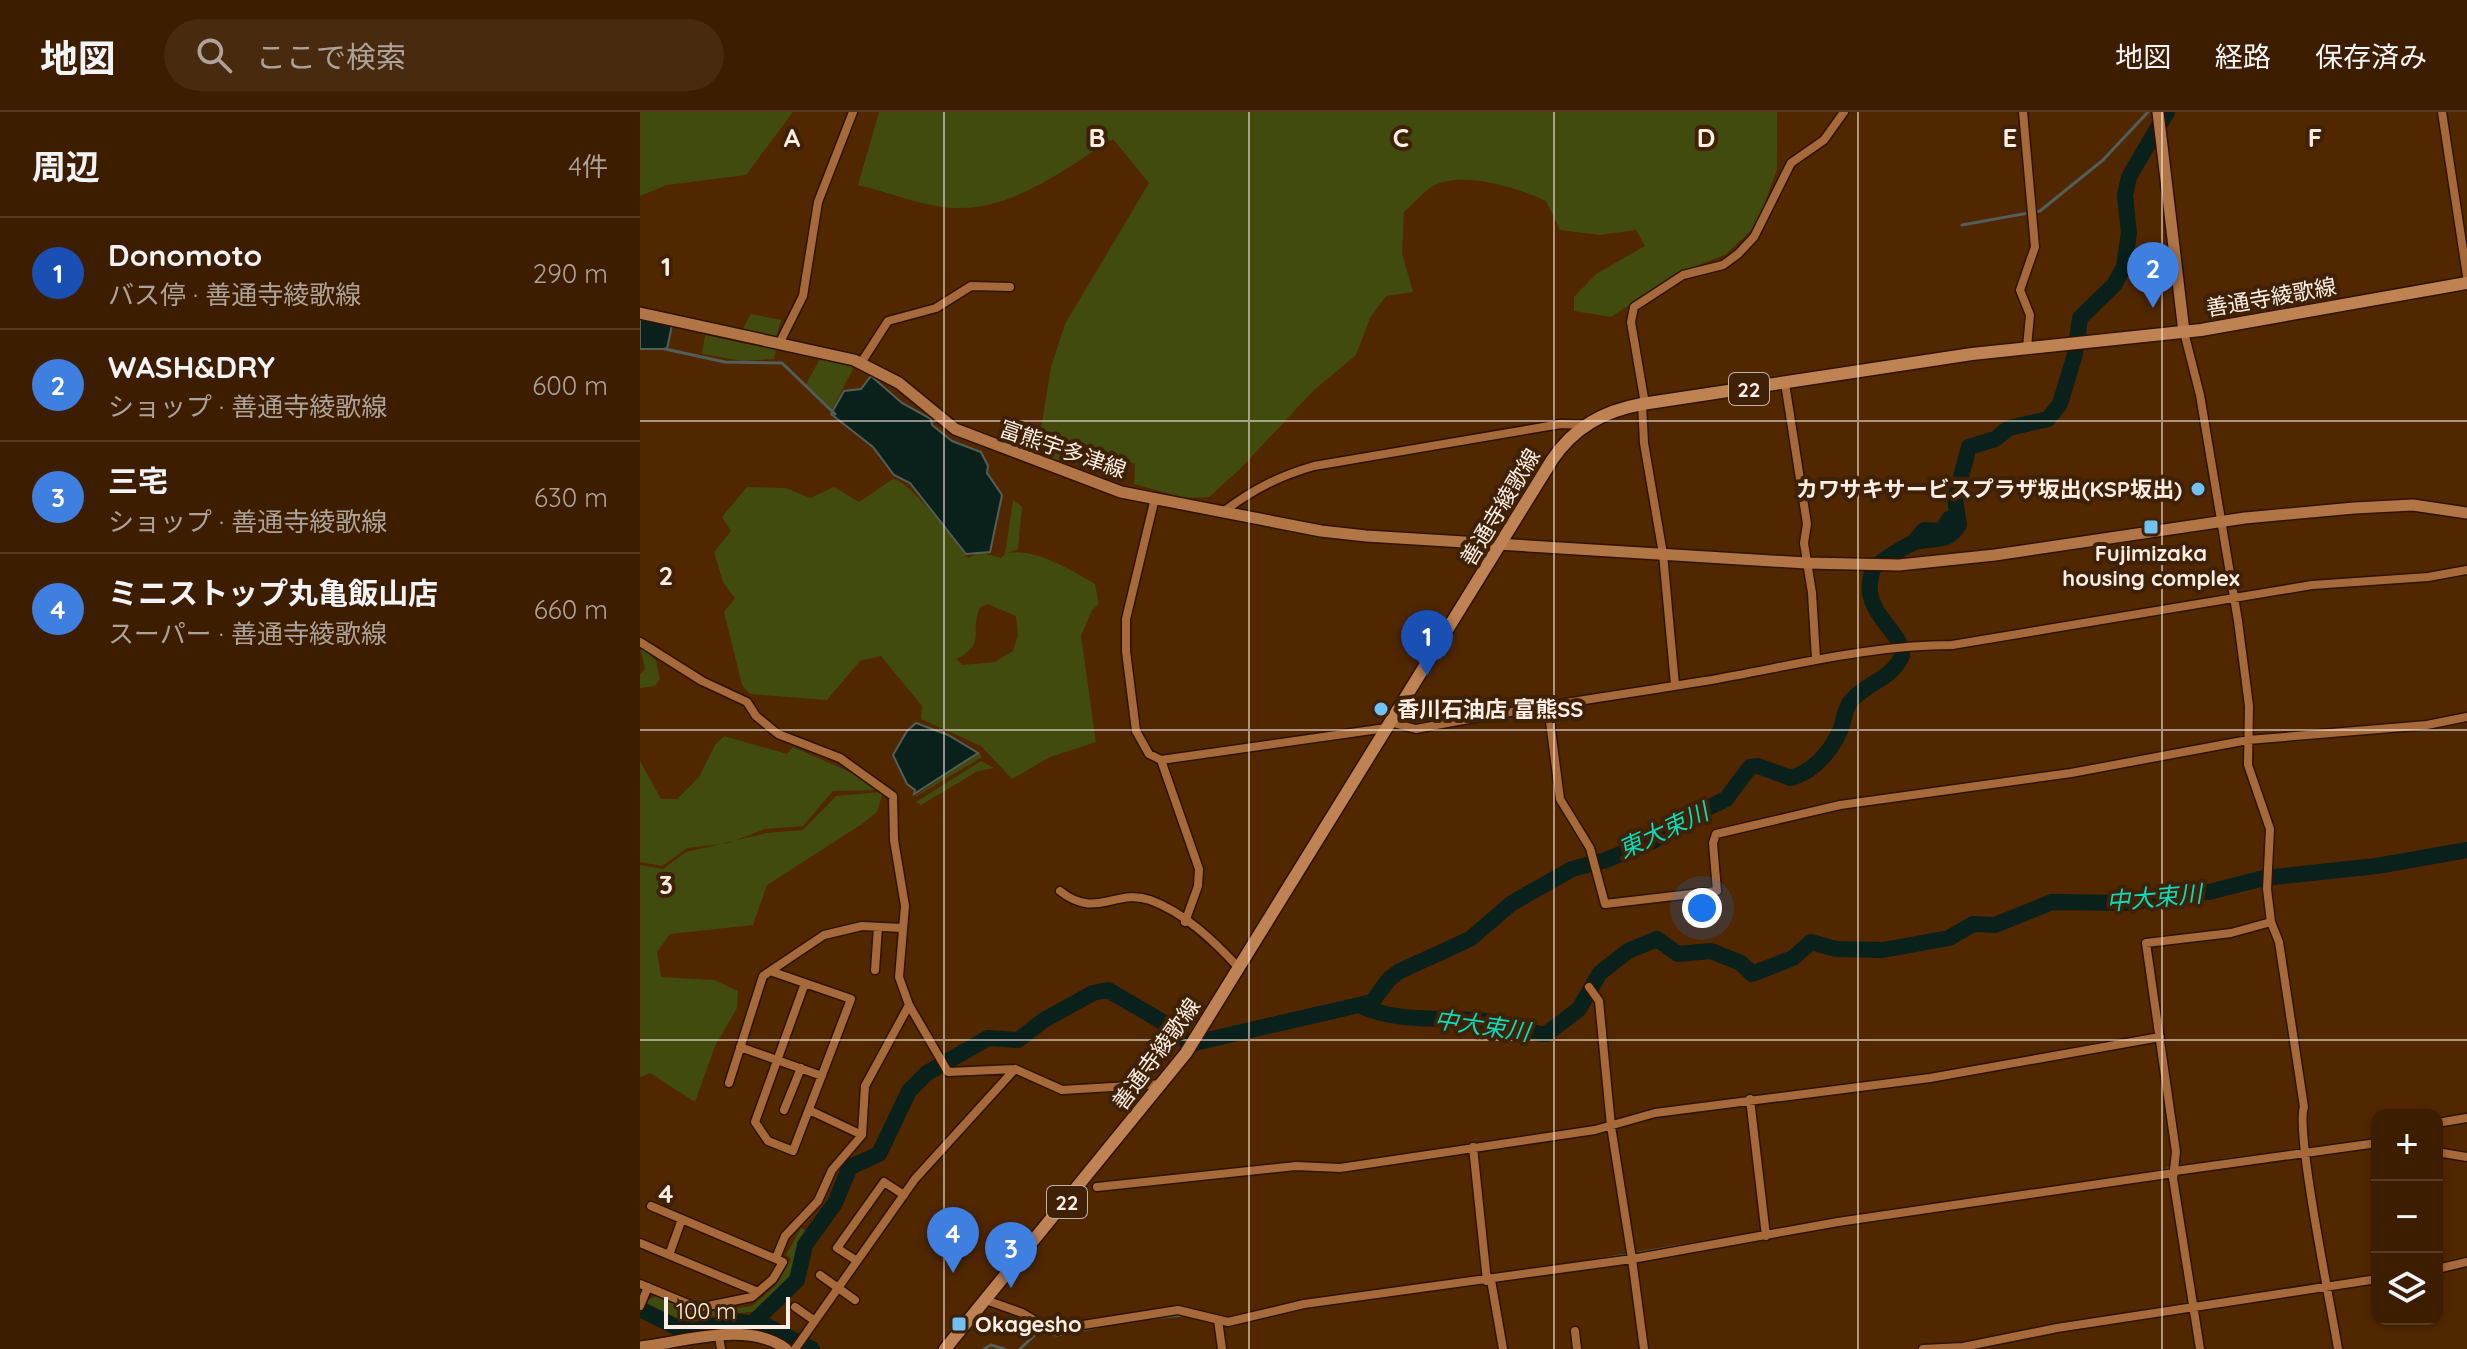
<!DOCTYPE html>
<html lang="ja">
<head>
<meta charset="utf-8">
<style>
	body { margin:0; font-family:Quicksand,"Noto Sans JP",sans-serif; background:#482a0f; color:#f1f3f6 }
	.controls { position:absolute; right:24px; bottom:24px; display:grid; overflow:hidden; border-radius:16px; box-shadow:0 2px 6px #0004 }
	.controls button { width:72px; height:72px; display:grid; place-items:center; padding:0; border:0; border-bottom:2px solid #563b22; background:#3d1d00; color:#f1f3f6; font:40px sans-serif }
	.scale { position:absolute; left:24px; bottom:20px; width:126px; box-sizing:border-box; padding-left:8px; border:4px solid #fceee5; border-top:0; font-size:22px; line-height:28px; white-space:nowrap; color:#fceee5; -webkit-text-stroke:6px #3f2107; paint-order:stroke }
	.you { position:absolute; left:1062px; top:796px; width:28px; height:28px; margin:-20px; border:6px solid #fff; border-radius:50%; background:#1a73e8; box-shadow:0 0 0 12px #1a73e833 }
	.badge { display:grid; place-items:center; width:52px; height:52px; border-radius:50%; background:#70c2f4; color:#fff; font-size:26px; font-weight:700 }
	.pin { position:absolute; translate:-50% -66px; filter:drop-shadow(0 2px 4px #0008) }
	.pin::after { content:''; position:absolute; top:42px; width:28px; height:24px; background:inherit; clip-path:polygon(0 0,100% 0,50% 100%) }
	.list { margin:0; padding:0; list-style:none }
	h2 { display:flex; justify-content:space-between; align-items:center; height:104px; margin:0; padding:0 32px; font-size:34px }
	h2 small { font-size:26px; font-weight:400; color:#ada299 }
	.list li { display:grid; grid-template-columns:52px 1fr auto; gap:24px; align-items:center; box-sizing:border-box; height:112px; padding:0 32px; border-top:2px solid #563b22 }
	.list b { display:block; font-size:30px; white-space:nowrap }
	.list p { margin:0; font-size:26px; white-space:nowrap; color:#ada299 }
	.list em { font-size:26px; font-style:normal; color:#ada299 }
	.icon { flex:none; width:44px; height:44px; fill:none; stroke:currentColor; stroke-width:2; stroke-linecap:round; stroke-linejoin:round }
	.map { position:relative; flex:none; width:1827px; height:1237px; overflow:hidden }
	header { display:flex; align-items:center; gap:48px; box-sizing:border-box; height:112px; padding:0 40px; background:#3d1d00; border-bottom:2px solid #563b22 }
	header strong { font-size:38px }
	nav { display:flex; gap:44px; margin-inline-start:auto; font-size:28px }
	.search { width:560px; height:72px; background:#482a0f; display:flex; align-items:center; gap:20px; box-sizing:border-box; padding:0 28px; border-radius:44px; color:#ada299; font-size:30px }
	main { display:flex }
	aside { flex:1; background:#3d1d00 }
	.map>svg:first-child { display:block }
</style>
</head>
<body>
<header>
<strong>地図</strong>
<div class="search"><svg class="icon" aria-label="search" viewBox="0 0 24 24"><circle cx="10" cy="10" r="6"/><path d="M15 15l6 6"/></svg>ここで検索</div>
<nav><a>地図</a><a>経路</a><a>保存済み</a></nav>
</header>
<main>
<aside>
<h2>周辺<small>4件</small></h2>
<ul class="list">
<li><span class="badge" style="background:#1a4fb4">1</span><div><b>Donomoto</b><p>バス停 · 善通寺綾歌線</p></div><em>290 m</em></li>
<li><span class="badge" style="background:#3f7fe0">2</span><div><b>WASH&amp;DRY</b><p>ショップ · 善通寺綾歌線</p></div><em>600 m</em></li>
<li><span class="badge" style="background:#3f7fe0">3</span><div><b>三宅</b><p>ショップ · 善通寺綾歌線</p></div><em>630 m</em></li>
<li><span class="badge" style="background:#3f7fe0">4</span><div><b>ミニストップ丸亀飯山店</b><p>スーパー · 善通寺綾歌線</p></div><em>660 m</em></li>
</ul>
</aside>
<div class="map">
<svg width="1827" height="1237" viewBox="0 0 1827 1237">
	<rect width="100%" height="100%" fill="#512700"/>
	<!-- green -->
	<path fill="#424b0e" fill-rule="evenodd" d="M0,0H153L106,63L27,73L0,84Z
		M239,0H1137V57L1117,113L1086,142L1033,164L971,205L934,199V185L956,162L1005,134L996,118L960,123L920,118L906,89C878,76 823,58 793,74C783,80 773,92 764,100L762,141L773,180L746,184L730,206L716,243L673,279L600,357L569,385L545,386L494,372L495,352L473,344L446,354L406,345L399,330L411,255L425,212L509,71L473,27C425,56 375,98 315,96C284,95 249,80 218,73Z
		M111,202L141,208L136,226L102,218Z
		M65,223L136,238L134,247L103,249L62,242Z
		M180,247L214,255L192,297L166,272Z
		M253,367C273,371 312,427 328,446L341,440L361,446L365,442L373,388L382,395L378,437L367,441C396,436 431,458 455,472L459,492L452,498L441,524L456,630L410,645L372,667L341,634L281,607L282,594L241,544L220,549L187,588L110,582L102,573L84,500L95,486L83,470L74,440L91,419L82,405L107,375L146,376L170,386L194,375L219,390ZM348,492L376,504L378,523L373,539L355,550L322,553L317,547C347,530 329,523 340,495Z
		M0,534L16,549L20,567L15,574L0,576V563L5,557Z
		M84,624L147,642L153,635L219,664L239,678L193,679L163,714L125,717L88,731L47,736L22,754L0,750V649L21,687H37L59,665L75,633Z
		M339,641L342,645L275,685V684Z
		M341,649L354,656L338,659L281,693L276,690Z
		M243,680L237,700L222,712L127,773L113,813L30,822L17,840L21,865L74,868L98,879L97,896L75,934L55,990L10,961L0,965V753L23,757L46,740L127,721L163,718L196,684Z
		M161,1116L165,1119L156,1159L118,1199L41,1208L0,1192V1183L9,1188L16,1184L57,1201L112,1194L136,1173L151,1147L146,1143Z"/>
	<!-- water -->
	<path fill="#09201b" stroke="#525e58" stroke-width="2" d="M0,207L32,213L27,237H0Z
		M231,264L262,291L291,307L292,313L312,329L341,340L348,354L347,361L362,383L350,440L326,442L270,371L254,363L233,335L191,302L204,279L221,277Z
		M276,611L308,623L338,641L274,682L275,678L267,672L253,643L267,619Z"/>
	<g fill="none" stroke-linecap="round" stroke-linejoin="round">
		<!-- stream -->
		<path stroke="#525e58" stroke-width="3" d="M1322,113L1400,99L1463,48L1508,0
			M25,237L85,250L142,251L195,302
			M1650,1039L1729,1029
			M1583,1048L1635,1042
			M1516,1060L1532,1056
			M944,1150L1082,1127
			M671,1195L766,1181
			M512,1206L544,1203
			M472,1212L500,1208
			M344,1237L351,1233L364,1237
			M380,1237L398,1220L417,1223L457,1215"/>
		<!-- river -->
		<path stroke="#09201b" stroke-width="16" d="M1274,430L1284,418L1302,419L1309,407
			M721,894C768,915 819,901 869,913C881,915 893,923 906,922L939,897L960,861L988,839L1017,827L1038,842L1071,839L1101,851L1112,862L1153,846L1171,830L1196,837L1243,838L1309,826L1333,812L1355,813L1412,790L1495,791L1526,781L1569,780L1624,766L1737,754L1827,738
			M0,1197L38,1216L53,1219L95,1209L127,1214L172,1237
			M113,1211L157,1168L165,1133L195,1091L210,1055L239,1042L269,979L287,961L348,926L378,928L404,908L453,881L468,878L521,909L550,932L732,890L749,867L760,859L830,827L872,791L932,757L966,748L1013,729L1051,704L1086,687L1110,655L1118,654L1151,666C1174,659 1190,640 1200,619C1204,610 1204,597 1211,589C1227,570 1251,568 1262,544C1264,517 1215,500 1234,455C1246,447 1260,436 1273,431C1292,424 1307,433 1319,413L1315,387L1329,335L1355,327L1369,316L1408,307L1420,292L1435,242L1440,206L1474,173L1484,155L1489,121L1485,83L1489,65L1527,0"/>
		<!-- street casing -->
		<g stroke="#2f1200" stroke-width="11">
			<path id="street" d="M1383,0L1395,135L1380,178L1390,203L1387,235
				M1802,0L1827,164
				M1544,220L1560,283L1598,509L1609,594L1608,653L1630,717L1627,777L1631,810L1639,830L1664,995C1655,1019 1692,1199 1698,1237
				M139,232L163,184L178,90L213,0
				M221,251L248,209L296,196L331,174L370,175
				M1145,271L1167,412L1164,431L1172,481L1176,546
				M1002,292L1004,331L1023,442L1035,573
				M1005,292L991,210L994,195L1043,163L1083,153L1098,142L1114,125L1151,51L1184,28L1204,0
				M515,386L486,507V539L496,619L509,642L521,648L746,616
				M583,400C612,378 639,364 674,354L921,312L946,313
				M0,530L62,569L107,590L116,604L138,622L200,646L253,684L254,728L265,794L259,865L269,893L308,960L375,957L422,978L523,972
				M908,594L920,687L950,736L965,792L1077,779L1073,731L1076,722L1200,693L1431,661L1608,628L1787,613L1827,605
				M749,610L776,617C872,598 968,585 1065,569C1148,555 1228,533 1312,533L1672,473L1788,465L1827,458
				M521,648L559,757L558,774L545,810
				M420,779C456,808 476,776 510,788C544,800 575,830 599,856
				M235,858L238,815
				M130,859L211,887L153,1039L128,1029L115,1010L165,871
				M100,935L182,964
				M89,971L123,864L184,823L222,814L262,816
				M1110,987L1126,1124
				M144,998L161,956
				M169,998L222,1023
				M1797,1011L1827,1006
				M833,1035L847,1169
				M1797,1040L1827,1045
				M1535,1059L1737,1031
				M457,1075L656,1054L700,1056L955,1018L1015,1001L1290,966L1520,925
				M0,1131L118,1180
				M29,1143L42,1107
				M136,1146L145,1124L178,1089L192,1058L222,1023L225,974L269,893
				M217,1149L197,1136L244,1070L264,1083
				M1797,1157L1827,1150
				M180,1163L215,1188
				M851,1168L863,1237
				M0,1172L58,1196L112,1185L133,1167L143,1150L11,1094
				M346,1188L382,1201L411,1218L538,1198L588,1210L664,1192L992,1147L971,1014L959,889L949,875
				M0,1194L8,1175
				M155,1195L175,1209
				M578,1208L582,1237
				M935,1219L937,1237
				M79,1225L81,1237
				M155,1237L275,1067L375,957
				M1004,1237L992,1147L1198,1110L1534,1061
				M1283,1237L1323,1235L1417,1216L1737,1167
				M1560,1237L1533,1066L1536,1040L1506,831L1591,821L1631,810"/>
		</g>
		<!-- secondary casing -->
		<g stroke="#2f1200" stroke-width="14">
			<path id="secondary" d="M1518,0L1544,220
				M0,201L214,248L259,271L315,317L481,380L681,419L726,424L1166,451L1259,453L1355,443L1605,406L1714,396L1773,393L1827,401
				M0,1235C44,1230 108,1208 146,1237"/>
		</g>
		<!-- primary casing -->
		<g stroke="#2f1200" stroke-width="15">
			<path id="primary" d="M305,1237L546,941L912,348C934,315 964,299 1002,292L1332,242L1561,218L1827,171"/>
		</g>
		<!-- street -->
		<use href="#street" stroke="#a5693a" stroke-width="8"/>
		<!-- secondary -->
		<use href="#secondary" stroke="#b27546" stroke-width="11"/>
		<!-- primary -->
		<use href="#primary" stroke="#be8253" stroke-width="12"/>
	</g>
	<!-- grid -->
	<path fill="none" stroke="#fceee5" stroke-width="2" stroke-opacity="0.55" d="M304,0V1237M609,0V1237M914,0V1237M1218,0V1237M1522,0V1237M0,309H1827M0,618H1827M0,928H1827"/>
	<!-- markers -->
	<g fill="#70c2f4" stroke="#3f2107" stroke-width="3">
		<circle cx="1558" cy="377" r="8"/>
		<rect x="1503" y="407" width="16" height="16" rx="4"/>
		<circle cx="741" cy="597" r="8"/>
		<rect x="311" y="1204" width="16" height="16" rx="4"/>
	</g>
	<g text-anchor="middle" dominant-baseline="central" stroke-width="8" stroke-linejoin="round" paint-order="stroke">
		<!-- shield labels -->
		<g fill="#3f2107" stroke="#c3b0a2" stroke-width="2">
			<rect x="1089" y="261" width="40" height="32" rx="6"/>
			<rect x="407" y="1074" width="40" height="32" rx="6"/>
		</g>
		<g font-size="20" font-weight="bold" fill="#fceee5">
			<text x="1109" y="277">22</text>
			<text x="427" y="1090">22</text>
		</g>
		<!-- street labels -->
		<g font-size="22" fill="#fceee5" stroke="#3f2107">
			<text transform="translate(1631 185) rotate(-10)">善通寺綾歌線</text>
			<text transform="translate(423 337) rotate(19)">富熊宇多津線</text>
			<text transform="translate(860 395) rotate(-59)">善通寺綾歌線</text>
			<text transform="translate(516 942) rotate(-54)">善通寺綾歌線</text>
		</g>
		<!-- poi labels -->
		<g font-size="22" font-weight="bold" fill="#fceee5" stroke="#3f2107" text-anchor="start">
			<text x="1542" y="377" text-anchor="end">カワサキサービスプラザ坂出(KSP坂出)</text>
			<text x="1511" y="441" text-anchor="middle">Fujimizaka<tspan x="1511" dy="25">housing complex</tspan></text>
			<text x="757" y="597">香川石油店 富熊SS</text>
			<text x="335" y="1212">Okagesho</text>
		</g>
		<!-- water labels -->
		<g font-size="24" font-style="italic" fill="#06ddbd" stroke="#3f2107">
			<text transform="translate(1023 718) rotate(-25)">東大束川</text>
			<text transform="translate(1514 785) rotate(-5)">中大束川</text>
			<text transform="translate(842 913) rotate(8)">中大束川</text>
		</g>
	</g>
	<g font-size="26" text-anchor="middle" font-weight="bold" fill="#fceee5" stroke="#3f2107" stroke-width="8" stroke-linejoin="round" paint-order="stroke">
		<text x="152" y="35">A</text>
		<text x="457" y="35">B</text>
		<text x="761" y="35">C</text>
		<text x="1066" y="35">D</text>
		<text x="1370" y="35">E</text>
		<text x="1675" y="35">F</text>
		<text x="26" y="164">1</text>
		<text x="26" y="473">2</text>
		<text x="26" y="782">3</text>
		<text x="26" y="1091">4</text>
	</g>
</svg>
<div class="controls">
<button>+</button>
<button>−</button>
<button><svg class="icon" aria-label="layers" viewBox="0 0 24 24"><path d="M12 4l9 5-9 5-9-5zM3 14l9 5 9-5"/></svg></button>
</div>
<div class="scale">100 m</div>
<div class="you"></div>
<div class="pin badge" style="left:787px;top:564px;background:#1a4fb4">1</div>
<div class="pin badge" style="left:1513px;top:196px;background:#3f7fe0">2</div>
<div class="pin badge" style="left:371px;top:1176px;background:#3f7fe0">3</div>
<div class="pin badge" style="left:313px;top:1161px;background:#3f7fe0">4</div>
</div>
</main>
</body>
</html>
